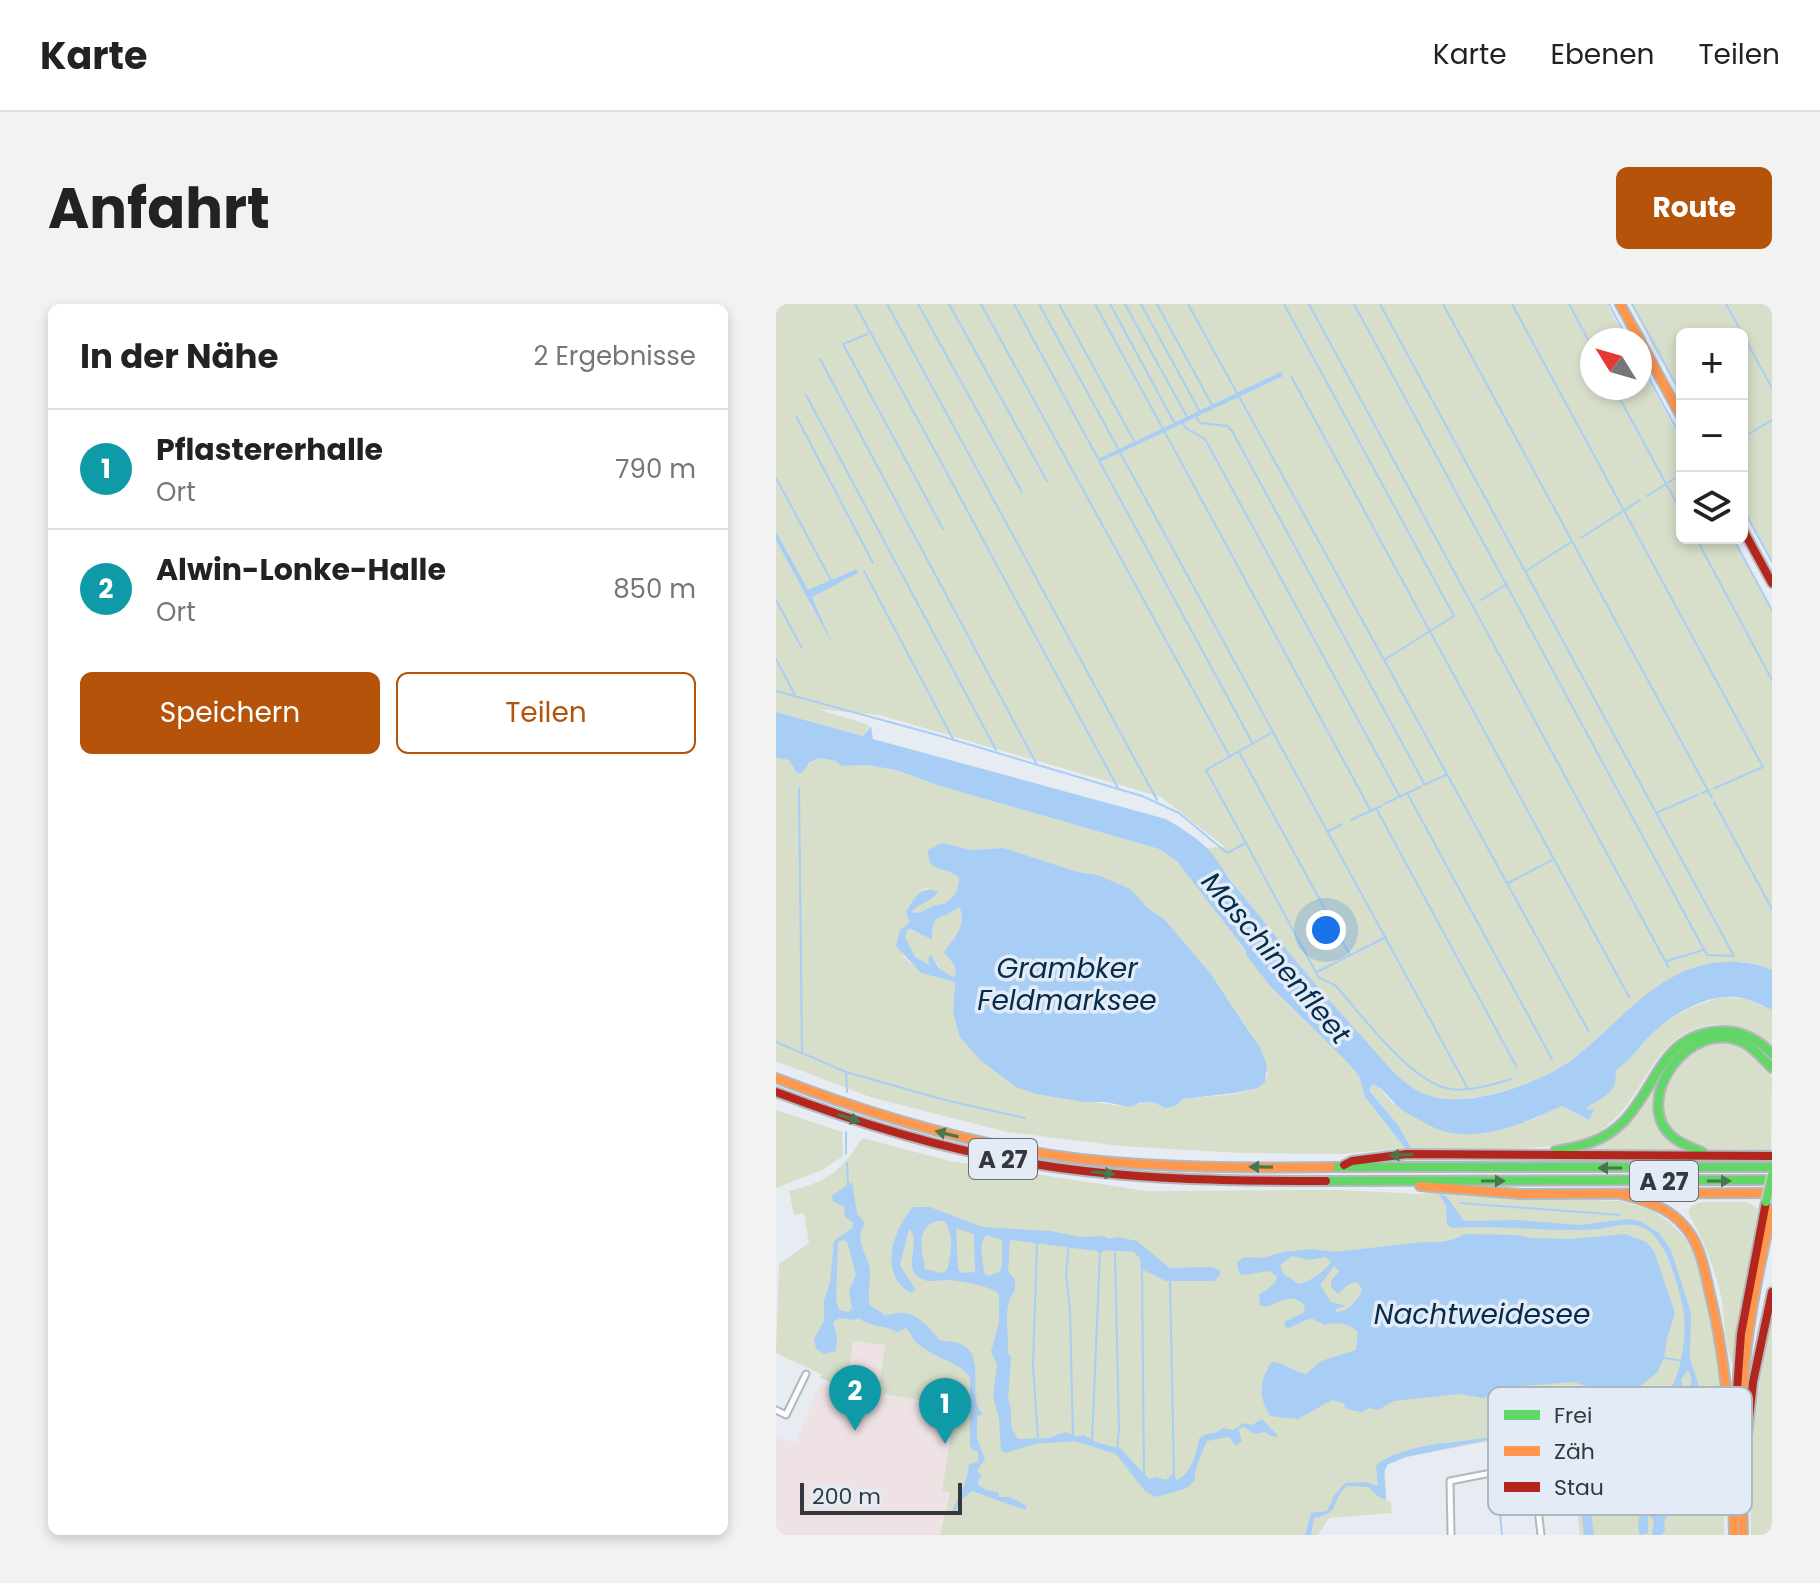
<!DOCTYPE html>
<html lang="de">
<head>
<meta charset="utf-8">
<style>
	body { margin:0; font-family:Poppins,sans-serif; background:#f2f2f2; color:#222 }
	.controls { position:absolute; right:24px; top:24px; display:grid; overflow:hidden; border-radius:12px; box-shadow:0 4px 12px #0003 }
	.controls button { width:72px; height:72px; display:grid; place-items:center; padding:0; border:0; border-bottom:2px solid #e0e0e0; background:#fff; color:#222; font:40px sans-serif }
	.compass { position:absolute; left:804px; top:24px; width:72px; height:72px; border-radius:50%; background:#fff; box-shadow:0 4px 12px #0003; rotate:307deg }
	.scale { position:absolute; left:24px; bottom:20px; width:162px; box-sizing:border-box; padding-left:8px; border:4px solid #34373b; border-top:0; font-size:22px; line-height:28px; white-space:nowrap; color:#34373b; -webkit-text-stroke:6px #e3ecf6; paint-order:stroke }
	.you { position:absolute; left:550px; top:626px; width:28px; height:28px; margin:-20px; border:6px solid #fff; border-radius:50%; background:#1a73e8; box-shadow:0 0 0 12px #1a73e833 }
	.badge { display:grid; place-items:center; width:52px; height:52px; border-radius:50%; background:#b45309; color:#fff; font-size:26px; font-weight:700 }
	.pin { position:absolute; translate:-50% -66px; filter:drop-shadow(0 2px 4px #0008) }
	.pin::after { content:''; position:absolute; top:42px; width:28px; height:24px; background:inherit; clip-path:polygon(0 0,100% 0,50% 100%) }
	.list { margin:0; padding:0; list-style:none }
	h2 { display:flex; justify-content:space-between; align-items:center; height:104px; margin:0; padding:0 32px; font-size:34px }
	h2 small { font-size:26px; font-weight:400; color:#767676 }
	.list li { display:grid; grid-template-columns:52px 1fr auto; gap:24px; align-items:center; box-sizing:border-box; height:120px; padding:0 32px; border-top:2px solid #e0e0e0 }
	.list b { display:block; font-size:30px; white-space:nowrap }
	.list p { margin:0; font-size:26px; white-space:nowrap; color:#767676 }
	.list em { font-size:26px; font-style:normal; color:#767676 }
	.actions { display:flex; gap:16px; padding:24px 32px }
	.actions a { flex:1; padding:18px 0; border:2px solid #b45309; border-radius:12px; text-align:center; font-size:28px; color:#b45309 }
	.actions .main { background:#b45309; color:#fff }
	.icon { flex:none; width:44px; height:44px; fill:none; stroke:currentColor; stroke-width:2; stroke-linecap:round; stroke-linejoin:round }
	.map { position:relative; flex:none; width:996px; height:1231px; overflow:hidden; border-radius:12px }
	header { display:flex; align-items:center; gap:48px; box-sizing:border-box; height:112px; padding:0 40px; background:#fff; border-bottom:2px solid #e0e0e0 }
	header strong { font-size:38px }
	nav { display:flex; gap:44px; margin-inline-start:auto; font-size:28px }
	.intro { display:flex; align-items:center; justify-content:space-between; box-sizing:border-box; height:192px; padding:0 48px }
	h1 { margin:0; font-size:56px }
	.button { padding:20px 36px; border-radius:12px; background:#b45309; color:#fff; font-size:28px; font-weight:700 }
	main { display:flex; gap:48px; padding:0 48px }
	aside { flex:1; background:#fff; border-radius:12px; box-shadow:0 4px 12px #0003 }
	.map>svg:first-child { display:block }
</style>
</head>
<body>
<header>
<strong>Karte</strong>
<nav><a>Karte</a><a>Ebenen</a><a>Teilen</a></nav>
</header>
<div class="intro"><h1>Anfahrt</h1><a class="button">Route</a></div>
<main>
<aside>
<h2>In der Nähe<small>2 Ergebnisse</small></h2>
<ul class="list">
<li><span class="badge" style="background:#0f9aa8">1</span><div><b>Pflastererhalle</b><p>Ort</p></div><em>790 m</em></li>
<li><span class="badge" style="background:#0f9aa8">2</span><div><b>Alwin-Lonke-Halle</b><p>Ort</p></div><em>850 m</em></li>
</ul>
<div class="actions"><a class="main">Speichern</a><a>Teilen</a></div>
</aside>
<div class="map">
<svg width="996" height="1231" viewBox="0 0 996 1231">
	<rect width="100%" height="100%" fill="#e7ecf2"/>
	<!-- education -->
	<path fill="#efe2e4" d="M76,1037L109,1041L102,1089L180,1102L166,1186L174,1188L164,1231H0V1131L19,1139L44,1079L69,1089Z"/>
	<!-- green -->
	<path fill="#d7dec9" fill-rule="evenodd" d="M0,0H831L850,36H816V84H864V61L906,139V234H958L996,305V666C985,660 974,658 961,658C888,655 847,717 794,757C768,776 731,788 699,793C680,796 657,797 640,786C618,774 601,749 584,731C530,671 479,609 431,544L449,543L385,493L104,411L41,405L93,421L88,432L0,408Z
		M855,0H996V258L966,203V30H906V93Z
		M0,454L13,456L18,462L29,463L43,454L60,457L67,462L90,461L120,466L164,482L383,545L401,557L423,583L494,682L572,759L583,772L589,793L629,844L568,850L465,849L345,842L231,828L94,793L0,757ZM228,544L302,568L322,571L354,586L373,605L389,616L435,670L476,731L492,771C484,794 432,791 411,795C403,796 398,802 389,804L377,798L345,802L260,790L177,708L179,678C162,675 131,664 125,646C123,640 124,632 124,626L134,618L132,603L148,585L153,584L136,607L137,610C150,609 155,599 168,600C178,593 182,588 183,574L178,569L158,564L195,546Z
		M183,603C192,620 178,633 168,648L178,661L180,671L176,673L169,670L158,655L153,661C140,659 131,645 129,633L131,626L135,625L156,636C158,601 162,620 183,603Z
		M947,693L970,695L996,706V741C978,727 957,718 934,721C868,731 871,808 812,833C771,850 682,844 635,844L622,821L593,785L597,780H600L617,800L751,818L786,802L813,816L819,805L813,806L810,804L812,802L836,786L839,767C855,756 858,749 870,736C891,713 918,700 947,693Z
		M949,738C969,742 988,755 996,774L995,846C969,846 932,853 909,838C877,819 882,773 908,752C920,742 935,740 949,738Z
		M889,760L880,786L894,834L913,848H794L845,823Z
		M0,806L66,828L67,852L46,866L0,884Z
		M86,834L174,857L370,887L563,886L646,890L659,887L687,892L844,897L876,906L893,918L911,936L919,953L935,1015L946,1078L949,1120L948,1231H804L791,1122L630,1153L609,1162L610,1195L615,1199L616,1209L553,1214L542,1231H164L174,1189L166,1186L180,1102L102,1089L109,1041L77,1037L70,1084L44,1074L45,1070L0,1049L3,960L33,939L28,909L18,911L13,887C52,878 65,867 86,834Z
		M926,898H971L982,905L961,1021L957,1060C948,1042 949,1013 945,992C938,962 927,935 912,909L915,902Z
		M996,1011V1231H975C973,1153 980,1087 996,1011Z"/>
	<!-- water -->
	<path fill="#a9cef6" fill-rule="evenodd" d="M505,68L507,72L348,147L323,158L322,155Z
		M0,228L32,286L81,265L82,269L36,293L57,341L0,236Z
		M0,408L87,432L95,422L97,435L390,515C404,523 418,532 430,543C440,553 447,566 455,577C469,594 483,611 497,629C526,665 556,700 588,735C606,754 625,782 651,791C691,805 760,781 794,757C847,718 886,654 961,658C974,659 985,660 996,666V706C985,701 972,694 960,693C928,690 891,713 870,736C858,749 855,756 839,767C844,788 825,794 810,804L813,806L819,804L813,816L786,802C751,818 707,838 667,827C654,823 641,814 629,808C616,800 610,785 597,780L593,786L622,821L635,844H629L589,793L583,772L572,759L494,682L470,651V647L401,557L383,545L164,482L120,466L90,461L66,462L60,457L43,454L33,459L26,469H21L13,456L0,454Z
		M166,539L195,546L228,544L302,568L322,571L354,585L373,605L389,616L435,670L484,744L491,761L489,778L482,784L458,789L407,795L399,802L389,804L377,798L363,799L354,803L329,798H309L260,790L240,783L204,756L184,733L177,708L179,678L145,669L120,642L124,626L134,618L130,608C138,594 145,580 162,588C155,599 144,598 136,607L138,609C150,609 155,599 168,600C178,593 182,588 183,574C169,560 153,573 152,546ZM183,603C192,620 178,634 168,648L178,661L180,671L176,673L163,664L155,651L152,654L153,661L139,653L129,633L131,626L135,625L156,636C157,605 163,619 183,603Z
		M76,878L81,909L89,919C76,939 94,950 94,969C94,980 91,990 94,1001L109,1011C113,1011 118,1009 123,1009C139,1007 154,1024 163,1036C169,1038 176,1037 182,1039C214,1050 188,1094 207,1110L201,1113V1134L209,1155L201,1167L206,1172L202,1177V1181L210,1186L222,1188L223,1193H234L251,1202L249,1206L196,1187L185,1196L179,1208L176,1207C183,1192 192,1177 193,1160L202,1158V1147H197L194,1141V1073C183,1058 158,1054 142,1040C136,1036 136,1029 130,1024L121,1028C107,1020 95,1024 83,1014L79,1016L64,1014L57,1018L61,1033L60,1047L48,1050L40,1045L38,1035L48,1017V996L54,979L58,937L76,924L77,919L68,912L69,903L58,898L55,892ZM67,936L71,937L80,971L73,986L76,1004L73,1008L63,1006L60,996L62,938Z
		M663,890L670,892L688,917L742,916L803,921L852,915L864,917L883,929L895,946L915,1009L914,1055L923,1082L918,1102L924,1106V1111L909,1101L916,1075L912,1066L905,1076L909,1087L904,1090L898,1089L895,1084C908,1063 912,1018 905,995C899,973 891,938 870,925C855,916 839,923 822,925C774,929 725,920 676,924L671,921L670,902Z
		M137,903H154L207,923L274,927L306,933L328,932L333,935L342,933L361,937L394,964L436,963L444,967V971L438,977H390L365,965L364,955L358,948C347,946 339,948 329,946L324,950L321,947L234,936L232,967L239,976V986C226,1002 233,1029 232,1049L235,1053L232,1096C239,1110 230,1120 242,1135L273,1134L289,1128L299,1132L308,1131L320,1138L345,1145L373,1175L380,1173L390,1176L397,1170L401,1176C416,1169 420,1150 423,1135C430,1127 439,1132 446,1124L457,1126L468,1119L476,1121L486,1115L503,1133L495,1132L489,1128L479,1130L468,1123L462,1125L466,1137L460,1142L453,1133L431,1137C428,1144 417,1169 419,1176L411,1184L380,1193L369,1187L340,1150L299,1137L259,1140L229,1149L225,1146L223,1115L217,1092L221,1060L215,1048L223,1018V990C216,982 181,976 170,976C161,976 154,979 146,975C124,966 147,937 133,925L124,961L140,986L135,989C102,970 116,928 137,903ZM161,917H168C179,929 175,951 171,966L166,969L149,965C146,947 139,923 161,917ZM180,924L198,930L199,968L187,969L182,966ZM210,931L226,936V961L223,968L212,972L208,969C207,957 202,940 210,931Z
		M689,930L741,931L754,934L794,935L849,930L870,938L878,947L899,1009L891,1034L888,1054L881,1069L856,1088L854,1097L858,1108L847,1125L854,1134L851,1139H845L823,1088L815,1083L797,1078L746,1082L723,1086L708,1094L682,1090L618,1097L602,1106L593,1104L585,1108L570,1105L567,1099L556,1096L522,1115L494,1112C482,1092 483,1076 496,1058C508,1058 517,1068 530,1070L545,1057L580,1046L582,1029C574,1018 559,1018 548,1021L535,1014L510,1025L508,1018L527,1009L529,1002C517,987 504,998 490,1003L484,1001L483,991L499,979L501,973L493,967L466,971L463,969L461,958L469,953L486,954L507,948L536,945L558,948L647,938C662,939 675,938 689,930ZM516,952L533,956L549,953L555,958C549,967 533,979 522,980L508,970L504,961ZM558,962L563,967L555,977V983L562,990L573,980L581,978L586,985C583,996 572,1008 560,1008L559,1005L570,1002L555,998L544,981Z
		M906,1109L909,1114L898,1148L888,1156L897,1172L894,1186L908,1201L904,1205L892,1195L894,1203L888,1219L889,1227L885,1231H876L878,1217L872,1210V1229L864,1231C857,1207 873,1204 884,1186L872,1168L880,1149L877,1136L874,1135L866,1155L861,1154L860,1143L874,1122L883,1125L895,1111Z
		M799,1112L804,1119L818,1231H808L794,1119L630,1153L612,1160L608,1168L610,1195L604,1194L592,1183L570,1182C554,1200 565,1209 538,1214L535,1231H529L535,1209L551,1207L558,1192L569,1179L591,1178L602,1182L600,1162C606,1154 623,1149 633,1146C659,1138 688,1138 714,1133C744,1127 770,1115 799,1112Z"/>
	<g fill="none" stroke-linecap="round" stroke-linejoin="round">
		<!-- stream -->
		<path stroke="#a9cef6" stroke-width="2" d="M79,0L342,484
			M111,0L381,496
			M142,0L246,188
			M173,0L271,177
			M205,0L454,453
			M238,0L477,440
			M263,0L691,783
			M283,0L358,137
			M319,0L595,507
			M334,0L398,118
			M349,0L411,113
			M365,0L424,108
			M381,0L436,101
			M412,0L813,728
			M508,0L678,312L608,356
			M533,0L893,664
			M578,0L931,651L958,652L604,0
			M667,0L936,494
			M736,0L987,463L939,484
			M793,0L816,43
			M833,0L852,36
			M856,0L906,92
			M950,0L996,84
			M92,30L67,40L167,225
			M44,55L260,459
			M864,58L906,135
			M515,72L853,693
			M838,84L906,209
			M30,91L220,446
			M419,111L424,119L451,122L456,127L649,481
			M20,112L97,259
			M405,117L410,124L429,135L624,493
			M966,134L996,116
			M0,174L56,278
			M871,192L906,170
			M966,203L996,258
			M805,234L864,196
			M920,234L996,376
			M957,234L996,306
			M88,267L177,435
			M750,267L795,238
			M0,296L26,344
			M705,296L731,280
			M0,355L20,393
			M0,387L168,433L366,492L403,509L451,549L470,539L543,674L559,681C586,711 634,778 674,785C693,788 719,780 736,775
			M463,448L574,651
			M648,481L670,471
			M23,484L26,749
			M631,489L776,755
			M926,489L933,486
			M938,498L996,605
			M608,500L644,483
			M600,504L740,762
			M882,508L922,491
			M575,516L605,502
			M553,527L566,520
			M470,539L430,466L495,429
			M732,579L776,556
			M891,657L927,646
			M541,668L610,633
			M0,738L70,768L71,788
			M70,768L169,796L249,814
			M70,828V850
			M71,859L72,880
			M684,899L844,911
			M261,938L257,1062L262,1134
			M293,940L290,969L294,1008L297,1133
			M339,949L343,1125L341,1146
			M366,965L368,1174
			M394,978L398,1171
			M888,1054L907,1057
			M316,1137L324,947
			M721,1174L726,1231"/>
		<!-- street casing -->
		<g stroke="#b4b7bc" stroke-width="9">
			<path id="street" d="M0,1106L10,1111L30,1070
				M675,1231L674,1177L751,1162L756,1164L758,1169L765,1231"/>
		</g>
		<!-- fast casing -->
		<g stroke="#b4b7bc" stroke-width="12">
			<path id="fast" d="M779,847C803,843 829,837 847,818C882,782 886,728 947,727C966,727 983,736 996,750
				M926,848C917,844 905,840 898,834C853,799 913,711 968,739C978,744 988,756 996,764
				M555,863H996
				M550,877L996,876"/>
		</g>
		<!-- slow casing -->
		<g stroke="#b4b7bc" stroke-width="12">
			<path id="slow" d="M844,0L864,36
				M864,37L906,114
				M0,774C98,812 200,842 305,855C388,864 471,864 555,863
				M644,882L744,890L996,889
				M844,890C868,896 893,903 909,923C924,940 928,964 933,986C953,1066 956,1148 958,1231
				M967,1231C966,1173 964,1115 969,1058C974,1007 985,956 996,906"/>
		</g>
		<!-- jam casing -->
		<g stroke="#b4b7bc" stroke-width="12">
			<path id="jam" d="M966,224L996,279
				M0,788C84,820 169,846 258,860C355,876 453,877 550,877
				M568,861L576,857L631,850L996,852
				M959,1114L965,1030L990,898
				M970,1142L977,1078L996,988"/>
		</g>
		<!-- street -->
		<use href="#street" stroke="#fbfcfd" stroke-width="5"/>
		<!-- fast -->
		<use href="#fast" stroke="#63d668" stroke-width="8"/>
		<!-- slow -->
		<use href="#slow" stroke="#ff974d" stroke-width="8"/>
		<!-- jam -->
		<use href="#jam" stroke="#b3261e" stroke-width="8"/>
		<!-- fast-bridge casing -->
		<g stroke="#c6c8cb" stroke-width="12" stroke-linecap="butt">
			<path id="fast-bridge" d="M990,898L996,871"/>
		</g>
		<!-- fast-bridge -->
		<use href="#fast-bridge" stroke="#63d668" stroke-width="8"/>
	</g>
	<!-- one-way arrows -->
	<defs><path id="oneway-solid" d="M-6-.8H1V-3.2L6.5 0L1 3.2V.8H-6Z" transform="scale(2)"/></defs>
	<g fill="#47774d">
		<use href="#oneway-solid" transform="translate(73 814) rotate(18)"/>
		<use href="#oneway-solid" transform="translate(171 830) rotate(-166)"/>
		<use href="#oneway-solid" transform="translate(625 851) rotate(177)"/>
		<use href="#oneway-solid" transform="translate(485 863) rotate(-179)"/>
		<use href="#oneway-solid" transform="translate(834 864) rotate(-180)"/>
		<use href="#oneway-solid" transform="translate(327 869) rotate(6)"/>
		<use href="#oneway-solid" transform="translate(717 877)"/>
		<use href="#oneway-solid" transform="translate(943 877)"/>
	</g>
	<g text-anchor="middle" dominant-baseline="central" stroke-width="7" stroke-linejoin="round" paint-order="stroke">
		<!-- shield labels -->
		<g fill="#e3ecf6" stroke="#686d73" stroke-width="2">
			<rect x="193" y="835" width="68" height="40" rx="6"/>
			<rect x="854" y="857" width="68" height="40" rx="6"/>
		</g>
		<g font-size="24" font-weight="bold" fill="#34373b">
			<text x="227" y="855">A 27</text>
			<text x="888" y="877">A 27</text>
		</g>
		<!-- water labels -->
		<g font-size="28" font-style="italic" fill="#052b4d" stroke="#e3ecf6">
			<text transform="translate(500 654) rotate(50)">Maschinenfleet</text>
			<text x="291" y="664">Grambker<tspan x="291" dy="32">Feldmarksee</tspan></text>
			<text x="706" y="1010">Nachtweidesee</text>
		</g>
	</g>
	<!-- legend -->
	<rect x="712" y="1083" width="264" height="128" rx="12" fill="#e3ecf6" stroke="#aeb6be" stroke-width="2"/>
	<rect x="728" y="1106" width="36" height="10" fill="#63d668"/>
	<rect x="728" y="1142" width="36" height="10" fill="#ff974d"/>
	<rect x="728" y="1178" width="36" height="10" fill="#b3261e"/>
	<g font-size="22" fill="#34373b">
		<text x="778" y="1119">Frei</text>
		<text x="778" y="1155">Zäh</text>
		<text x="778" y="1191">Stau</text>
	</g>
</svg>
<div class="controls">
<button>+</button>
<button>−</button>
<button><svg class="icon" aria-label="layers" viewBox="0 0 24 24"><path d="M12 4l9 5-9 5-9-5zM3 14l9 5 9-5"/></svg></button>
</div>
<svg class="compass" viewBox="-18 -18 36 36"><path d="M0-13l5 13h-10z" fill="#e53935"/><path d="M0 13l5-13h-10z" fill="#767676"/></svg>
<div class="scale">200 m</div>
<div class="you"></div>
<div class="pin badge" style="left:169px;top:1140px;background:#0f9aa8">1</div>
<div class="pin badge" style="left:79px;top:1127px;background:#0f9aa8">2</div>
</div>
</main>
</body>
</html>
